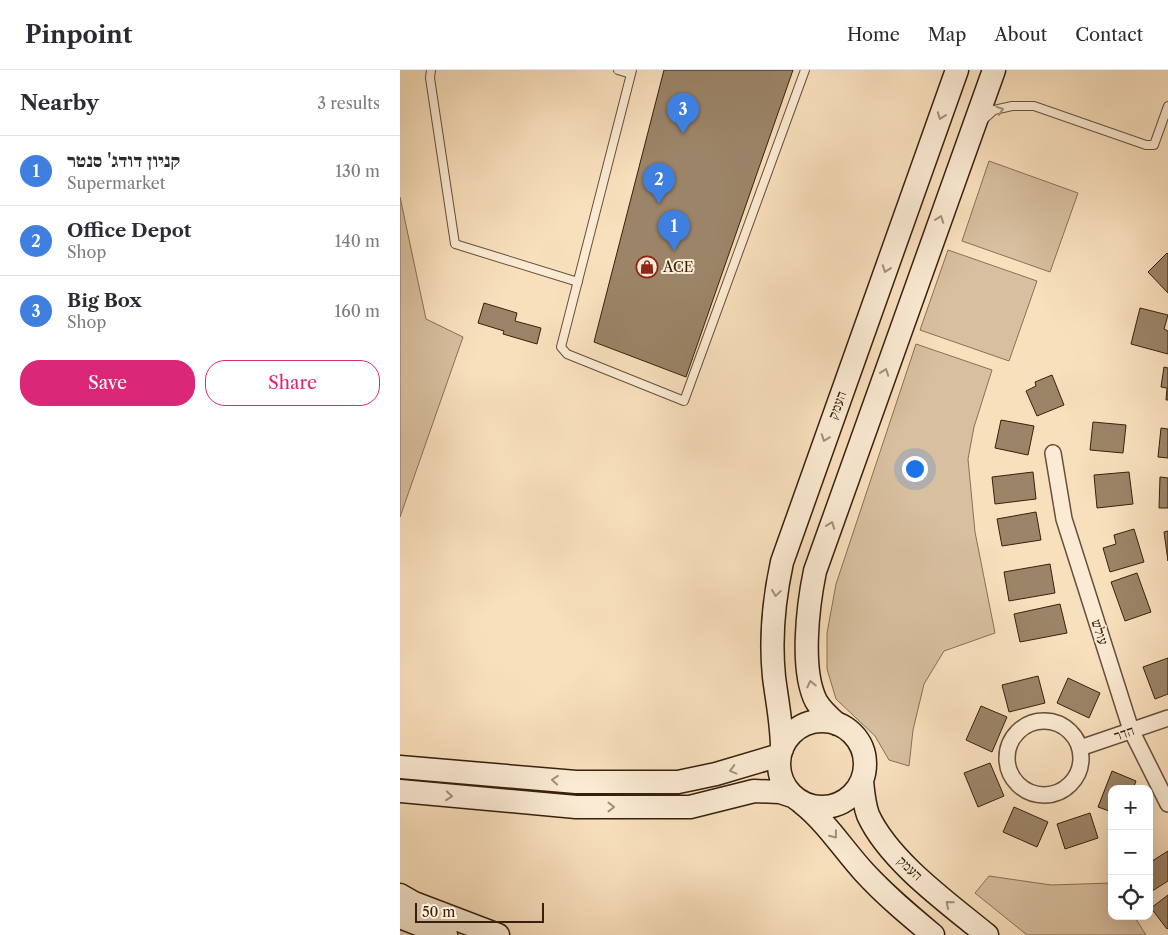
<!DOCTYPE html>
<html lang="en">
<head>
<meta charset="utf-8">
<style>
	body { margin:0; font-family:"Libre Caslon Text","Frank Ruhl Libre",serif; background:#f2f2f3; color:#2b2b33 }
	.controls { position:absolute; right:15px; bottom:15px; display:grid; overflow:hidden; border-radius:10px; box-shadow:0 5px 20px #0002 }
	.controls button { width:45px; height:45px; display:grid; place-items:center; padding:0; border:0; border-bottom:1px solid #e1e1e2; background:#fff; color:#2b2b33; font:25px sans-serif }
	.scale { position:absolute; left:15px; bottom:12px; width:129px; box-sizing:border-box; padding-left:5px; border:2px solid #38200c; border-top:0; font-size:14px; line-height:18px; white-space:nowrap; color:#38200c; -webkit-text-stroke:4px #fbebd4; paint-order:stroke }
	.you { position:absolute; left:514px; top:398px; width:18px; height:18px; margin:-12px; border:4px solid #fff; border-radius:50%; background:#1a73e8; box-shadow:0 0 0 8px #1a73e833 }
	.badge { display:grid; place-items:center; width:32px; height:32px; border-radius:50%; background:#db2777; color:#fff; font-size:16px; font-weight:700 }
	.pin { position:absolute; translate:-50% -41px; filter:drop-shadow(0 1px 2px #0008) }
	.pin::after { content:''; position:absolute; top:26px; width:18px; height:15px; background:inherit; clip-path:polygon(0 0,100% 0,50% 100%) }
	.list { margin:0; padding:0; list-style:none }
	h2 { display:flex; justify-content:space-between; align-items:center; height:65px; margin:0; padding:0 20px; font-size:21px }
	h2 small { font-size:16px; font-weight:400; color:#7c7c81 }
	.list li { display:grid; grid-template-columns:32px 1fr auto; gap:15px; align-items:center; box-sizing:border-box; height:70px; padding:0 20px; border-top:1px solid #e1e1e2 }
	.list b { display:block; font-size:19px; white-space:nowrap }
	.list p { margin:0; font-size:16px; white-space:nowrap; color:#7c7c81 }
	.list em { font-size:16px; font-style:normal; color:#7c7c81 }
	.actions { display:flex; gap:10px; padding:15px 20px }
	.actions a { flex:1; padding:11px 0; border:1px solid #db2777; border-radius:20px; text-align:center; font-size:18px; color:#db2777 }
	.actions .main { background:#db2777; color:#fff }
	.icon { flex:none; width:28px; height:28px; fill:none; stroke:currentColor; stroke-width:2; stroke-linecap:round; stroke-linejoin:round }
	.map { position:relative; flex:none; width:768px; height:865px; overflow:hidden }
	header { display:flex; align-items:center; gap:30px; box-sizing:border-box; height:70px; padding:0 25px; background:#fff; border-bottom:1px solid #e1e1e2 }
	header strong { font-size:24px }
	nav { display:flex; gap:28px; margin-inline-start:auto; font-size:18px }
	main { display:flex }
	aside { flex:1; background:#fff }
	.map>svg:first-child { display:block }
</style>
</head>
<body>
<header>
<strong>Pinpoint</strong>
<nav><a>Home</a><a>Map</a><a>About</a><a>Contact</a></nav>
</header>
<main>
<aside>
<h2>Nearby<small>3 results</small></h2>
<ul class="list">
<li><span class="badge" style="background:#3f7fe0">1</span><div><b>קניון דודג' סנטר</b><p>Supermarket</p></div><em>130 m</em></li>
<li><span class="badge" style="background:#3f7fe0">2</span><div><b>Office Depot</b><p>Shop</p></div><em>140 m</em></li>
<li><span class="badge" style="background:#3f7fe0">3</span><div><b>Big Box</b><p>Shop</p></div><em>160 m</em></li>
</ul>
<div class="actions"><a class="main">Save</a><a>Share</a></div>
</aside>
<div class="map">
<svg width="768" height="865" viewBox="0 0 768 865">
	<rect width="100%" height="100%" fill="#f9e0bd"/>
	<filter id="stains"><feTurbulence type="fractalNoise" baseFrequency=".004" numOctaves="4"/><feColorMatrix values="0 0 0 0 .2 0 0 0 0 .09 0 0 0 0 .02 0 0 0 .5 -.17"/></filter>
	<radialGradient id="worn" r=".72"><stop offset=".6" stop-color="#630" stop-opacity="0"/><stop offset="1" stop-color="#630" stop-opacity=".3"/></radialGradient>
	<!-- green -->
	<path fill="#d8bf9f" stroke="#887056" d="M589,91L678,123L650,202L562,171Z
		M0,127L26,249L63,267L0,447Z
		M548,180L637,211L609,291L520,260Z
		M516,274L592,300L574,357L568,389L575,462L595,563L544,581L524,614L513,660L509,696L489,690L475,666L436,629L427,599V563L436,514Z
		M589,806L651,815L712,813V846H734L746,865H627L575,823Z"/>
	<!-- building -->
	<path fill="#9c8468" stroke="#38200c" d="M264,0H393L286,307L194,272Z
		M767,183L768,184V223L748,202Z
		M84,233L117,243L115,251L141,258L137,274L103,264L104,261L78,253Z
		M740,238L768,245L764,259L768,261V284L731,274Z
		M764,297L768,298V330H766L767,318L761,317Z
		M652,305L664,335L637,346L626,321L636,316L635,312Z
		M601,350L634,356L628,385L595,378Z
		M693,352L726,355L723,383L690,380Z
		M761,358L768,359V388L758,387Z
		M633,402L636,429L595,434L592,407Z
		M729,402L733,434L697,438L694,405Z
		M760,407L768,408V438H759Z
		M636,442L641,470L602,476L597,449Z
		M734,459L744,492L710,502L703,478L716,474L714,465Z
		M768,461V491L764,462Z
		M650,494L655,523L609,531L604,502Z
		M737,503L751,542L725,551L711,512Z
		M660,534L667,563L620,572L614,544Z
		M768,588V624L755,629L743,597Z
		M638,606L645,633L609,642L602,615Z
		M668,608L700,623L689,648L657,633Z
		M581,636L607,647L592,682L566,670Z
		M590,693L604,726L578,737L564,703Z
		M712,701L736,711L733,719H712V742L698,737Z
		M614,737L648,752L637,777L603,762Z
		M690,743L698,768L665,779L657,754Z
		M768,781V811L749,823V793Z
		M768,825V858L767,859L751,838Z"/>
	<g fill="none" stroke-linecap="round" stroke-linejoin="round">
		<!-- lane casing -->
		<g stroke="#685038" stroke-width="10">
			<path id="lane" d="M31,0L30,8L55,174L178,212
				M218,0L231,4
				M232,0L161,277L167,284L284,331L405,0
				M583,50L594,40L612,36H634L746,75H754L768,36"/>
		</g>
		<!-- street casing -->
		<g stroke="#685038" stroke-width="18">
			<path id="street" d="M653,383L664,449L731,660L768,734
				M607 688a37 37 0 1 1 74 0a37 37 0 1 1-74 0Z
				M680,678L768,648"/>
		</g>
		<!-- secondary casing -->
		<g stroke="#38200c" stroke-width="25">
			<path id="secondary" d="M379 694a43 43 0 1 1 86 0a43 43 0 1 1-86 0Z
				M437,654C429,647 421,640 416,631C400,599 408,535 415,501L594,0
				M382,679C382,654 377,631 374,607C370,568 374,529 382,492L557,0
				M0,697L176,712H278L316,704L380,685
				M462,711C463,722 464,734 468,745C489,791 548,833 587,865
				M0,721L176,737H290L354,721L380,722L392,726
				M402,733C427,753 443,779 464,802C485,825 509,845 533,865
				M0,825L14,833L98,865
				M0,847L46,865"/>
		</g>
		<!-- lane -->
		<use href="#lane" stroke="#fbebd4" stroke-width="8"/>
		<!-- street -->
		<use href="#street" stroke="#fbebd4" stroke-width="15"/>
		<!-- secondary -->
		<use href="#secondary" stroke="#fbebd4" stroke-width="22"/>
	</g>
	<!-- one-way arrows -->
	<defs><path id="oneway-chevron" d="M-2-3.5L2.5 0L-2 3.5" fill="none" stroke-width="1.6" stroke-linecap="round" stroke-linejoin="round" transform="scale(1.25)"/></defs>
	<g stroke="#a3907a">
		<use href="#oneway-chevron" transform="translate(600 40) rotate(-18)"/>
		<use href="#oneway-chevron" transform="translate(541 46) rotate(110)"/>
		<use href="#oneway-chevron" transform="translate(540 149) rotate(-70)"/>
		<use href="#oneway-chevron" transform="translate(486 199) rotate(110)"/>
		<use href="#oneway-chevron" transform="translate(485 302) rotate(-70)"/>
		<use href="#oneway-chevron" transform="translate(425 368) rotate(110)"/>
		<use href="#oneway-chevron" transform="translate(431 455) rotate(-70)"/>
		<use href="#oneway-chevron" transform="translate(376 523) rotate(98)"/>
		<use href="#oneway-chevron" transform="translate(411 614) rotate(-103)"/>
		<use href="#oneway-chevron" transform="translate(333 700) rotate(165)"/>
		<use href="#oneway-chevron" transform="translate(155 710) rotate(-175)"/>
		<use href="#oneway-chevron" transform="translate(49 726) rotate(5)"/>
		<use href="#oneway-chevron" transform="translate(211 737)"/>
		<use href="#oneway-chevron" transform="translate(434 765) rotate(52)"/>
		<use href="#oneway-chevron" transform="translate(549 834) rotate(-140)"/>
	</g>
	<!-- icons -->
	<defs>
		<g id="shop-ring" transform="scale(1.125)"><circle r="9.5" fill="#fbebd4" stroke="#8f2418" stroke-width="1.5"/><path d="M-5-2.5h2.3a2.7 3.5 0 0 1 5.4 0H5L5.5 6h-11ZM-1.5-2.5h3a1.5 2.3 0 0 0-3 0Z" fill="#8f2418"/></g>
	</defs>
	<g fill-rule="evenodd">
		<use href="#shop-ring" x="247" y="197"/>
	</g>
	<g text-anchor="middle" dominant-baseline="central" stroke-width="4" stroke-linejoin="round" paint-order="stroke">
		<!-- poi labels -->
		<g font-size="14" fill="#38200c" stroke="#fbebd4" text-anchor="start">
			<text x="263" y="197">ACE</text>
		</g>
		<!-- street labels -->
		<g font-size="14" fill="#38200c" stroke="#fbebd4">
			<text transform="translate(437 335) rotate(-70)">העמק</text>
			<text transform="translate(700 562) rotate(72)">עולש</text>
			<text transform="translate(724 663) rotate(-19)">הדר</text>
			<text transform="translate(510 798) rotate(43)">העמק</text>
		</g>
	</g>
	<rect width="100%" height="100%" filter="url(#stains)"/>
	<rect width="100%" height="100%" fill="url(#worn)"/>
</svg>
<div class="controls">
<button>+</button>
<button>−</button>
<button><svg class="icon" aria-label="locate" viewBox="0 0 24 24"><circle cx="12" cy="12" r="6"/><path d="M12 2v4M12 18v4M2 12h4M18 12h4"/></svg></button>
</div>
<div class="scale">50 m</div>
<div class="you"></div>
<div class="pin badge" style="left:274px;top:181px;background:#3f7fe0">1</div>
<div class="pin badge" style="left:259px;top:134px;background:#3f7fe0">2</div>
<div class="pin badge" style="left:283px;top:64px;background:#3f7fe0">3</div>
</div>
</main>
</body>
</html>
